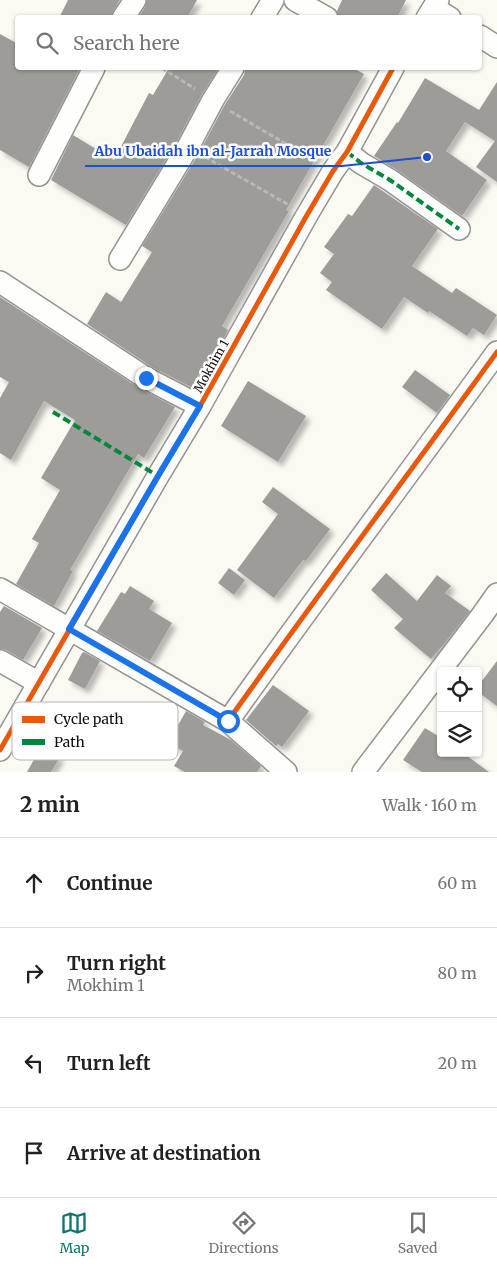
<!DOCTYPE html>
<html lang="en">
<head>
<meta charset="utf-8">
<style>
	body { margin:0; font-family:Merriweather,serif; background:#f2f2f2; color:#202124 }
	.controls { position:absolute; right:15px; bottom:15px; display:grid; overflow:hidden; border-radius:5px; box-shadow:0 1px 4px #0004 }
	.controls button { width:45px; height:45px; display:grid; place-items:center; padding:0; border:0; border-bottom:1px solid #e0e0e0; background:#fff; color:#202124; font:25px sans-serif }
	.stop { position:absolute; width:15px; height:15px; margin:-11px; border:4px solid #1a73e8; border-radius:50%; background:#fff }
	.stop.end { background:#1a73e8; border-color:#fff; box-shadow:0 1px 5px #0008 }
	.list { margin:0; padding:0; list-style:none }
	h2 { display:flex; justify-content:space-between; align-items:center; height:65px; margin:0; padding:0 20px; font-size:21px }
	h2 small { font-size:16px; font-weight:400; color:#757577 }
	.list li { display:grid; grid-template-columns:32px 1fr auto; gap:15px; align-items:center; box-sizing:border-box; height:90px; padding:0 20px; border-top:1px solid #e0e0e0 }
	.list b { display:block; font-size:19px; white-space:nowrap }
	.list p { margin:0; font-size:16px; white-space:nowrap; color:#757577 }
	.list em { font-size:16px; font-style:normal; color:#757577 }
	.icon { flex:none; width:28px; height:28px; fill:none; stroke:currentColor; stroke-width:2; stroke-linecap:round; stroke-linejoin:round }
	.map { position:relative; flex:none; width:497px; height:772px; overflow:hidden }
	.search { position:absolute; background:#fff; box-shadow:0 1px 4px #0004; left:15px; right:15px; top:15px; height:55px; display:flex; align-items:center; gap:12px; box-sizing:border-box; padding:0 18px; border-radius:5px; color:#757577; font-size:19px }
	.sheet { height:425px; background:#fff }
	nav { display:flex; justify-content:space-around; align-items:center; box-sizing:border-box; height:70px; border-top:1px solid #e0e0e0; background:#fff; font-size:14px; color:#757577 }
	nav a { display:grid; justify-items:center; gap:2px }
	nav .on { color:#0f766e }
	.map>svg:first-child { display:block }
</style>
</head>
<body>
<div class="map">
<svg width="497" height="772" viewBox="0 0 497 772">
	<defs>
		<filter id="shadow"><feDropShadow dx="4.5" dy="4.5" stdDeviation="2.5" flood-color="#0004"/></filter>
	</defs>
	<rect width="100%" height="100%" fill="#faf9f2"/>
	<!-- building -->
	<path fill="#9d9c98" filter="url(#shadow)" d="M68,0H120L113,11L111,18H59Z
		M147,0H197L187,18H138L145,7Z
		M342,0H406L397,18H339L337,11Z
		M0,34L18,44V68H80L29,167L0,150Z
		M169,68H219L202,94L177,141L126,225L51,180L73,135L114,160L149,93L153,95Z
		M245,68H353L364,74L286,210L289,211L222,326L228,330L217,351L215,350L191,387L152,367L87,324L106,292L121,302L152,252L142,246L199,153L224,106L244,75Z
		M425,78L479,110L497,82V182L476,167L495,141L465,122L446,151L487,180L462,216L397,170L374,156L397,122L398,123Z
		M374,185L438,229L412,266L452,293L456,288L497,315L484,335L473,328L467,336L429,311L428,313L404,297L382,329L326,290L332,282L320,273L334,254L324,247L348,214L352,216Z
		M0,297L139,388L175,407L144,458L138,454L70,570L73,571L54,606L16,584L39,543L32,539L60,490L41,478L75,420L44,401L11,460L0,453V398L9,382L0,377Z
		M415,370L450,395L437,413L402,387Z
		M248,381L306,416L278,462L221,426Z
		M273,487L330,529L306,561L303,560L274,598L237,570L278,514L262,502Z
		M229,568L245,580L234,595L218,583Z
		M386,573L417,601L437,575L451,586L445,593L470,611L444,644L431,659L394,628L403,619L371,590Z
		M130,586L154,601L149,609L172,623L150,661L97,631L121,592L125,594Z
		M4,606L42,628L23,660L6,650L0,649V612Z
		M84,652L100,661L85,689L68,680L82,653Z
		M497,661V706L478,692V686Z
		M273,685L309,711L282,747L278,744L276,746L246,720Z
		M186,711L205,722L203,725L231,740L261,766L257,772H185L174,766L183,751L168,743Z
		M425,728L441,738V753H463L489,772H422L403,760Z
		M41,747L60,757L51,772H27Z"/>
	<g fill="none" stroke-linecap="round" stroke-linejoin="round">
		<!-- minor casing -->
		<g stroke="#949390" stroke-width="24">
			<path id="minor" d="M295,0L327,18
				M434,8L450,18
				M123,18L135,0
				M262,18L273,0
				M427,18L438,0
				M480,36L497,47
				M347,152L361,163L390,180L459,229
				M39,175L94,68
				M120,259L188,147L213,100L233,68
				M0,282L146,378L200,406
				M0,589L228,721L286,772
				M0,661L39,683
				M228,721C316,597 408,475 497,352
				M0,750L158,476L200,406L307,215L333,171L347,152L393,68
				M363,772L483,614L497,594"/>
		</g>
		<!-- path -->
		<path stroke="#b8b8b6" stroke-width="3" stroke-dasharray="5 2.5" stroke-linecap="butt" d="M162,68L195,89
			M230,111L315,161
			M205,157L289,205"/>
		<!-- minor -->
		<use href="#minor" stroke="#fefefd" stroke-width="21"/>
		<!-- quiet -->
		<path stroke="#00873e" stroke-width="4" stroke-dasharray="8 4" stroke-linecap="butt" d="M347,152L361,163L390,180L459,229
			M53,412L158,476"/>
		<!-- cycleway casing -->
		<g stroke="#fff" stroke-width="8">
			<path id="cycleway" d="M228,721C316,597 408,475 497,352
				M0,750L158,476L200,406L307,215L333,171L347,152L393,68"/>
		</g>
		<!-- cycleway -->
		<use href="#cycleway" stroke="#e8590c" stroke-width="5"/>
	</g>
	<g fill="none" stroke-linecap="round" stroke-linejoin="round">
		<!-- route -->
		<path stroke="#1a73e8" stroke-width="6" d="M146,378L200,406L158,476L69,629L228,721"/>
	</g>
	<g text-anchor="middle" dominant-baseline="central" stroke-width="5" stroke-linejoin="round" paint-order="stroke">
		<!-- street labels -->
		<g font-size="12" fill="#0d0d0d" stroke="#fff">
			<text transform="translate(211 366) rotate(-61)">Mokhim 1</text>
		</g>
	</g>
	<!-- legend -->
	<rect x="12" y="702" width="166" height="58" rx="8" fill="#fff" stroke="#b6b6b6" stroke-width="1"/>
	<rect x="22" y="716" width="23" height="7" fill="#e8590c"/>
	<rect x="22" y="739" width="23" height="6" fill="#00873e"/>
	<g font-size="14" fill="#0d0d0d">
		<text x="54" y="724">Cycle path</text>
		<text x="54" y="747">Path</text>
	</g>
	<!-- callouts -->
	<path fill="none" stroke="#1d4ed8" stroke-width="2" d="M427 157L342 166H85"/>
	<circle fill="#1d4ed8" stroke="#fff" stroke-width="2" cx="427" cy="157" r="5"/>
	<g font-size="14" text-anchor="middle" font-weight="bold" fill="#1d4ed8" stroke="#fff" stroke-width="5" stroke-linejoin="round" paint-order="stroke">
		<text x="213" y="156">Abu Ubaidah ibn al-Jarrah Mosque</text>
	</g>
</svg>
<div class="controls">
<button><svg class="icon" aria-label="locate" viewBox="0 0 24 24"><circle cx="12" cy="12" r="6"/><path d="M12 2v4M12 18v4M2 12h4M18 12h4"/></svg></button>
<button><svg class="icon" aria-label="layers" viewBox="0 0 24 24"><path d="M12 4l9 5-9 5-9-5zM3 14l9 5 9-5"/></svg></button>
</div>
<div class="stop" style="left:228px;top:721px"></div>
<div class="stop end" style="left:146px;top:378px"></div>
<div class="search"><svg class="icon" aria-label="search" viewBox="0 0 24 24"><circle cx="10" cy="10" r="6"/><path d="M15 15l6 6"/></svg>Search here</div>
</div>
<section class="sheet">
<h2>2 min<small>Walk · 160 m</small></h2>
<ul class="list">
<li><svg class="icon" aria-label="ahead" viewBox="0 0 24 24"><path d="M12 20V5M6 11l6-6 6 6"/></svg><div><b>Continue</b></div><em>60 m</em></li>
<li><svg class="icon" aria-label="right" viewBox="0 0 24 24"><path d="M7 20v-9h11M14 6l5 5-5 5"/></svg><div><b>Turn right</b><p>Mokhim 1</p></div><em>80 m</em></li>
<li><svg class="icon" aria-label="left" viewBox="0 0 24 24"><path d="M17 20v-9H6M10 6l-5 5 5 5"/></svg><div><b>Turn left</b></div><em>20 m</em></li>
<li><svg class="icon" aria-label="arrive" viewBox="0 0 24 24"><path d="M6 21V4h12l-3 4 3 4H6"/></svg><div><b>Arrive at destination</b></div></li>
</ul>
</section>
<nav>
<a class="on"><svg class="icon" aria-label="map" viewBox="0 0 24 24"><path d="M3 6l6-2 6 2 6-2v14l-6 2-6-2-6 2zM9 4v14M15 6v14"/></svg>Map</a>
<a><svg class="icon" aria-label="directions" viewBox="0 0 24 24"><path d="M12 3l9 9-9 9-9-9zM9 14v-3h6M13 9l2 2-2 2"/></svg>Directions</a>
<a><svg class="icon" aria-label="saved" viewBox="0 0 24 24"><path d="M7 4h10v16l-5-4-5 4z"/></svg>Saved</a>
</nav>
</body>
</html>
